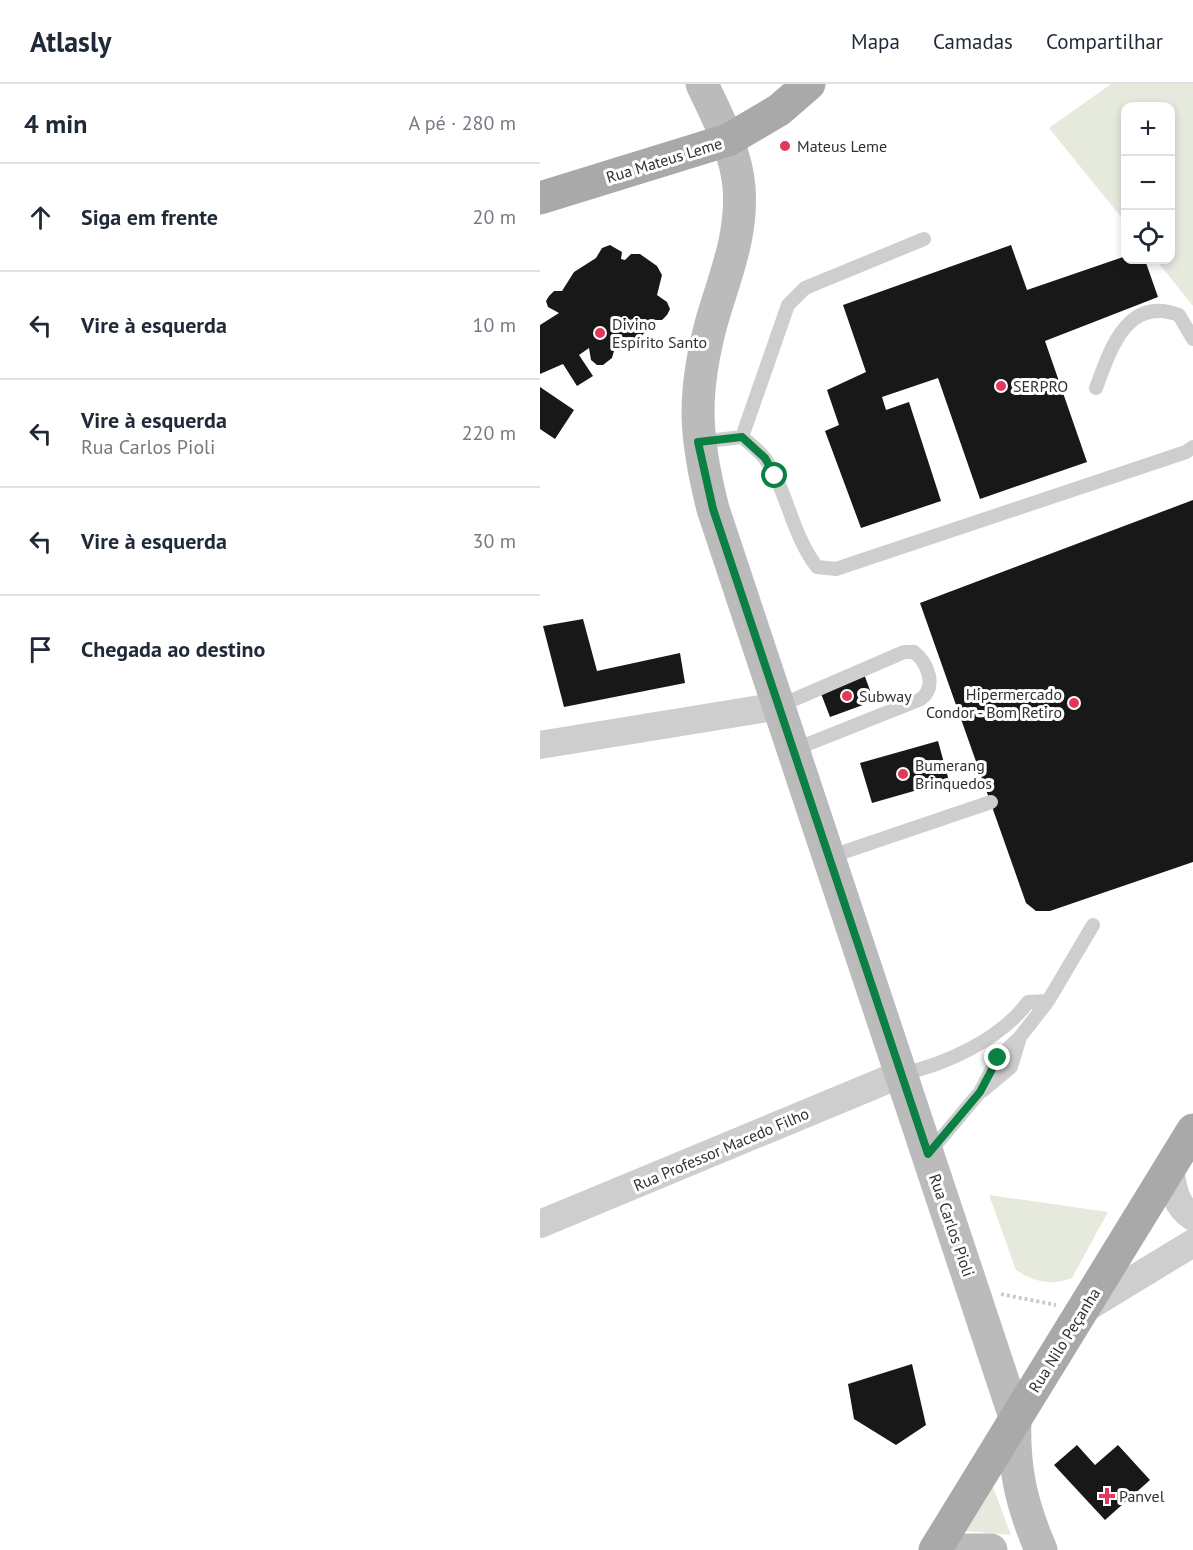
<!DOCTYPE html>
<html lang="pt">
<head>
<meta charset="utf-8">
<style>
	body { margin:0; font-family:"PT Sans",sans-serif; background:#f6f6f7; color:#1f2937 }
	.controls { position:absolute; right:18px; top:18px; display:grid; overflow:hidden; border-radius:12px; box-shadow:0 3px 9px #0003 }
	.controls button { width:54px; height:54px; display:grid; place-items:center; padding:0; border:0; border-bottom:2px solid #e0e1e3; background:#fff; color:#1f2937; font:30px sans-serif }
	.stop { position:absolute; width:18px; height:18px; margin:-14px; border:4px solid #0b8043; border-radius:50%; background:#fff }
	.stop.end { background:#0b8043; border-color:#fff; box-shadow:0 2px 6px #0008 }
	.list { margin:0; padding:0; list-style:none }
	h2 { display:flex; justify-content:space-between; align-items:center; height:78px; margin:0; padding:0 24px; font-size:26px }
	h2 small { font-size:20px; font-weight:400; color:#747a83 }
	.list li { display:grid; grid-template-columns:39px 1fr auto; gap:18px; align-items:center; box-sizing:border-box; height:108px; padding:0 24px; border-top:2px solid #e0e1e3 }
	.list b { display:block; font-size:22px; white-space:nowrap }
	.list p { margin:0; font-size:20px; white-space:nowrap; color:#747a83 }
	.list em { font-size:20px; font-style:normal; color:#747a83 }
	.icon { flex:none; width:33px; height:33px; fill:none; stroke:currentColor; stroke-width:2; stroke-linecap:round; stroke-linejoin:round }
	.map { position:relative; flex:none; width:653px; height:1466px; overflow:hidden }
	header { display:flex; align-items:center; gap:36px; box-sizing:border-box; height:84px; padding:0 30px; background:#fff; border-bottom:2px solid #e0e1e3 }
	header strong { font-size:28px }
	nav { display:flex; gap:33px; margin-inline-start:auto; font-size:21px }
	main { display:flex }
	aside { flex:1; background:#fff }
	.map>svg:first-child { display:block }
</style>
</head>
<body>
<header>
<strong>Atlasly</strong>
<nav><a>Mapa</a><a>Camadas</a><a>Compartilhar</a></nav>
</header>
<main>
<aside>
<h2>4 min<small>A pé · 280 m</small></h2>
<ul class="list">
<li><svg class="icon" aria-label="ahead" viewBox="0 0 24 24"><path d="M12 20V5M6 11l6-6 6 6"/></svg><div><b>Siga em frente</b></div><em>20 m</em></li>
<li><svg class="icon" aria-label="left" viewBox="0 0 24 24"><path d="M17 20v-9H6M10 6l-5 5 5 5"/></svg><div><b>Vire à esquerda</b></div><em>10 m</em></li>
<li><svg class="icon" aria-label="left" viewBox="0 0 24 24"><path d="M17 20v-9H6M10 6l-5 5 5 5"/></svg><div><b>Vire à esquerda</b><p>Rua Carlos Pioli</p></div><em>220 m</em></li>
<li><svg class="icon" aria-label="left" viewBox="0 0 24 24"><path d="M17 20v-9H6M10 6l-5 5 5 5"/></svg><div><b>Vire à esquerda</b></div><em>30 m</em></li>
<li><svg class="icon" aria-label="arrive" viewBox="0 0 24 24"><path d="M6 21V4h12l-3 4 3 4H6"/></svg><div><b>Chegada ao destino</b></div></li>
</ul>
</aside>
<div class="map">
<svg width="653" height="1466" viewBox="0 0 653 1466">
	<rect width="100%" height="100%" fill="#fff"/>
	<!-- green -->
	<path fill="#e6eadd" d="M571,0H653V222L616,176H630V22H586L585,138L509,44Z
		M449,1111L568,1128L532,1194C511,1202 494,1198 476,1186Z
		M453,1403L471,1451L425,1447Z"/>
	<!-- building -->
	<path fill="#181818" d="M70,161L82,168L81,175L85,176L91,170H100L117,182L122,191L117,211L127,218L130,225L127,231L122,236H115L100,254L92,261L74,267L72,274L63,281H57L51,276L49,264L39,271L53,292L37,302L23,280L0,290V241L19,229L8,223L6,217L9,212L14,207H22L34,188L56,174L62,164Z
		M471,161L487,206L586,172V176H605L618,213L505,257L547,378L440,415L398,294L342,313L346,326L369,318L401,417L321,444L285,347L299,341L287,306L326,288L303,221Z
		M0,303L34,326L15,355L0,345Z
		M653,416V778L510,827H496L486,819L380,519Z
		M43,535L57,587L140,569L145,599L24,623L3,542Z
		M324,590L334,617L290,633L280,607Z
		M398,657L409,697L332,719L320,679Z
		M372,1280L386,1341L356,1361L314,1335L308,1300Z
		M537,1361L555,1381L578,1361L610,1396L565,1436L514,1381Z"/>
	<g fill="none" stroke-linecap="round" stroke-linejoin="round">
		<!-- path -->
		<path stroke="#cbcbcb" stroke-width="4" stroke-dasharray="3 3" stroke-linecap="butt" d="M461,1210L516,1221"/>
		<!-- lane -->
		<path stroke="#cecece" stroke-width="14" d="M556,304C570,266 587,211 639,231L653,255
			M202,353C210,360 220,367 226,376C248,409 252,451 277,483L296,485L646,368L653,363
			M202,353L248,221L265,204L384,155
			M159,358L202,353
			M239,622L364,568H374C388,579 397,603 381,615L253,666
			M289,773L451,718
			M361,990C405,981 461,955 488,918L508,917
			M442,1007L471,983L480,953
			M388,1070L440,1008L458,974L480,953L508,917L553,841"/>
		<!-- street -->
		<path stroke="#cecece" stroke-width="28" d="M0,661L239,622
			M630,1084C633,1104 635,1122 653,1133
			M0,1140L361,990
			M543,1226L653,1159"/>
		<!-- secondary -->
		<path stroke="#bbb" stroke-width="33" d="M162,0C177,32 196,67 199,103C203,152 184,194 171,240C152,312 155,354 173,425L475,1333C473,1384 481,1419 501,1466
			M417,1466H451"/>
		<!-- primary -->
		<path stroke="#a9a9a9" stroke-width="33" d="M0,114L188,56L239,26L269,0
			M395,1466L653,1046"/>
	</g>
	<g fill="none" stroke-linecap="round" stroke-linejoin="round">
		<!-- route -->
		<path stroke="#0b8043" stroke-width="8" d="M235,392L225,374L202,353L158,358L173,425L388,1070L440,1008L458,974"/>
	</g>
	<!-- markers -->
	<g fill="#e33859" stroke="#fff" stroke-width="2">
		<circle cx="245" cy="62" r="6"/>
		<circle cx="60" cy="249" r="6"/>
		<circle cx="461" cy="302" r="6"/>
		<circle cx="307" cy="612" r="6"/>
		<circle cx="534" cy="619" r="6"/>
		<circle cx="363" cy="690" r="6"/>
		<path d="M564 1403h6v6h6v6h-6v6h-6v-6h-6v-6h6z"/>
	</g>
	<g text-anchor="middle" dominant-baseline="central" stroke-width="6" stroke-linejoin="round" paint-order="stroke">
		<!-- poi labels -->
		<g font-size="16" fill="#313131" stroke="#fff" text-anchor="start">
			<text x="257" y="62">Mateus Leme</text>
			<text x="72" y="240">Divino<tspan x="72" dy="18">Espírito Santo</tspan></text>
			<text x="473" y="302">SERPRO</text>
			<text x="522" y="610" text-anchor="end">Hipermercado<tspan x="522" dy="18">Condor - Bom Retiro</tspan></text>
			<text x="319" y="612">Subway</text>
			<text x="375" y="681">Bumerang<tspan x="375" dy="18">Brinquedos</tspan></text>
			<text x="579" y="1412">Panvel</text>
		</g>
		<!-- street labels -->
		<g font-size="16" fill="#313131" stroke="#fff">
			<text transform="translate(124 76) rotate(-17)">Rua Mateus Leme</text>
			<text transform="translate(181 1065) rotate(-23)">Rua Professor Macedo Filho</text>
			<text transform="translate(412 1141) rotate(71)">Rua Carlos Pioli</text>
			<text transform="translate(524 1256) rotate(-58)">Rua Nilo Peçanha</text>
		</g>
	</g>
</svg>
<div class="controls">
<button>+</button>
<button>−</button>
<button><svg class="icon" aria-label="locate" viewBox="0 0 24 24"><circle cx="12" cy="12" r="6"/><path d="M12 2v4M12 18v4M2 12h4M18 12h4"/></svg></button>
</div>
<div class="stop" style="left:235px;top:392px"></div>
<div class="stop end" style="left:458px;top:974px"></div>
</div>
</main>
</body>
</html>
